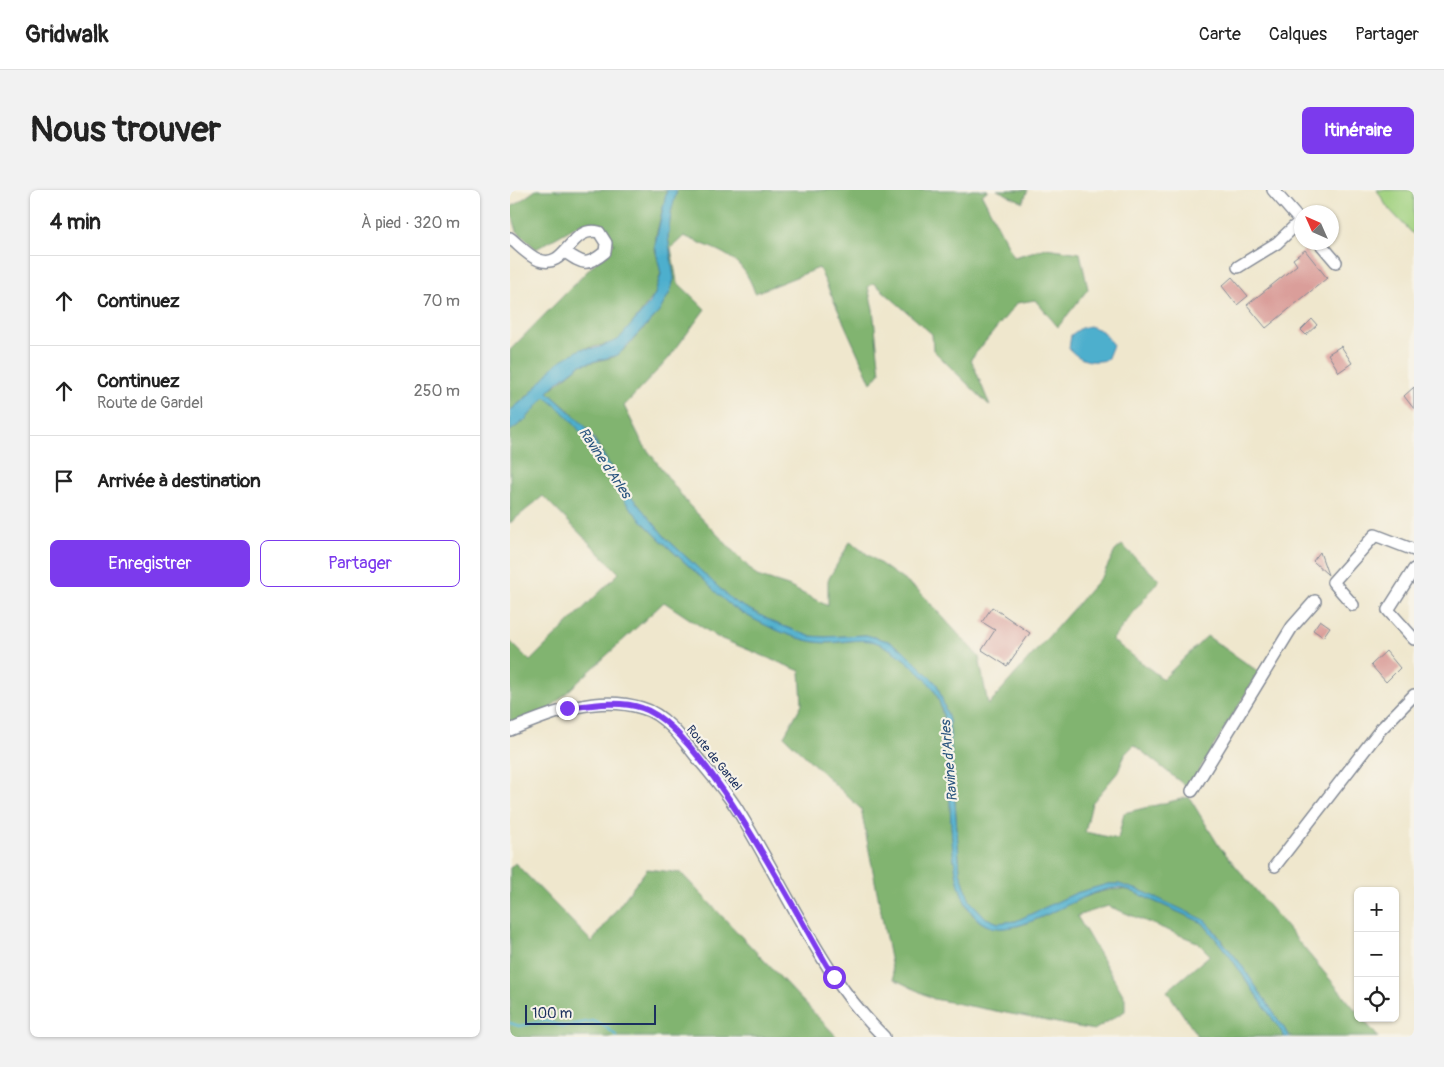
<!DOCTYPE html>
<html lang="fr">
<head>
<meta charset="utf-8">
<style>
	body { margin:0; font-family:Pangolin,sans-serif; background:#f2f2f2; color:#222 }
	.controls { position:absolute; right:15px; bottom:15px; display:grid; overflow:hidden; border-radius:8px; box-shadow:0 1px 4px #0004 }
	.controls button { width:45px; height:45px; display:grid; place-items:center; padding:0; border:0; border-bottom:1px solid #e0e0e0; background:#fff; color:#222; font:25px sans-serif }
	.compass { position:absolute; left:784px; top:15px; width:45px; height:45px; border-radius:50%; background:#fff; box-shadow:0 1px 4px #0004; rotate:315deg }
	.scale { position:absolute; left:15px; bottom:12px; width:131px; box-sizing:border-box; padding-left:5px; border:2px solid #1b2f5e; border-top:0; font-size:14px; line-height:18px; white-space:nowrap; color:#1b2f5e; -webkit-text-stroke:4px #f7f3e8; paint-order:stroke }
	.stop { position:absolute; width:15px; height:15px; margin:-11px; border:4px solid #7c3aed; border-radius:50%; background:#fff }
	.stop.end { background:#7c3aed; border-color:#fff; box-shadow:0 1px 5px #0008 }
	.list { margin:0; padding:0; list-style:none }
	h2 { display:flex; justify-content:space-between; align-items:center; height:65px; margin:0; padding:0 20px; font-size:21px }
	h2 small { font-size:16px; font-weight:400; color:#767676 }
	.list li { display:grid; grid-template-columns:32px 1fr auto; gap:15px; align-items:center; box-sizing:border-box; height:90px; padding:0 20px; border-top:1px solid #e0e0e0 }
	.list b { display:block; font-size:19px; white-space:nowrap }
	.list p { margin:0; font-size:16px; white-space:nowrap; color:#767676 }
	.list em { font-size:16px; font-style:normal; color:#767676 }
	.actions { display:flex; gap:10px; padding:15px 20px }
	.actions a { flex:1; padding:11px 0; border:1px solid #7c3aed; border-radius:8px; text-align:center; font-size:18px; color:#7c3aed }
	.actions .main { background:#7c3aed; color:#fff }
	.icon { flex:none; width:28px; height:28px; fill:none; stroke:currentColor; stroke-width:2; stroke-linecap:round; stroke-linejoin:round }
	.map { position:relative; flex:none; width:904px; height:847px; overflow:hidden; border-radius:8px }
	header { display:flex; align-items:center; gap:30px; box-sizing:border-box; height:70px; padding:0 25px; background:#fff; border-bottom:1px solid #e0e0e0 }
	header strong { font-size:24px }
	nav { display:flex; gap:28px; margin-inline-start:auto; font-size:18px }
	.intro { display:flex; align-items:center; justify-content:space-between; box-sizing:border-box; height:120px; padding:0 30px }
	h1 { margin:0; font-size:35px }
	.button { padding:12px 22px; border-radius:8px; background:#7c3aed; color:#fff; font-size:18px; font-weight:700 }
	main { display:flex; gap:30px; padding:0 30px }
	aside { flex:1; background:#fff; border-radius:8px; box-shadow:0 1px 4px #0004 }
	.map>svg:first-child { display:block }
</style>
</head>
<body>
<header>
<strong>Gridwalk</strong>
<nav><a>Carte</a><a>Calques</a><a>Partager</a></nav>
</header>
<div class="intro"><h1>Nous trouver</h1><a class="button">Itinéraire</a></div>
<main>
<aside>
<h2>4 min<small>À pied · 320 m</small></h2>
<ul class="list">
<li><svg class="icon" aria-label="ahead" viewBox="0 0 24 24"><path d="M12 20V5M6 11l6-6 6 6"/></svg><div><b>Continuez</b></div><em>70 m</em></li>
<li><svg class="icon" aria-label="ahead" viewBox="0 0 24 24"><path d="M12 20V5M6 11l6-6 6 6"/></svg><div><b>Continuez</b><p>Route de Gardel</p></div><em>250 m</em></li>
<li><svg class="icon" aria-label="arrive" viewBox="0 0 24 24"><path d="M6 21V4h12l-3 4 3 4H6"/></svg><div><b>Arrivée à destination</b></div></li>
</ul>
<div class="actions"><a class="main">Enregistrer</a><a>Partager</a></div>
</aside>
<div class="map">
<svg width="904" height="847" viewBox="0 0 904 847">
	<rect width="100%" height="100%" fill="#f7f3e8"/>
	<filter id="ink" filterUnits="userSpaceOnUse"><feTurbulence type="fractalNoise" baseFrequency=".02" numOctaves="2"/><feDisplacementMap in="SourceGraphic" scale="10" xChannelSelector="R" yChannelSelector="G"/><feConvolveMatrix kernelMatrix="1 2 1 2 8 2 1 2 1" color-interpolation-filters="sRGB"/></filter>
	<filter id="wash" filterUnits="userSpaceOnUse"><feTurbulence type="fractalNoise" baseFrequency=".0096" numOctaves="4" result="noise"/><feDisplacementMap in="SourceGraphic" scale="20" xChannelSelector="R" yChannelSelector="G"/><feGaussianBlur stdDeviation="1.12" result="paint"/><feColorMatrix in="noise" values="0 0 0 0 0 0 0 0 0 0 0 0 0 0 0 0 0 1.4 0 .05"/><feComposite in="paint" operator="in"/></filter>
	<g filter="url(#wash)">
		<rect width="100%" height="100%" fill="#efe7cd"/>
		<!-- green -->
		<path fill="#a2d281" stroke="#5e8070" d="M867,0H904V45L877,17Z"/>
		<!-- forest -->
		<path fill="#81b46f" stroke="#4e7266" d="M26,0H157L146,46L145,59L151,82L145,104L111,148L105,153L71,159L0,221V160L104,54L93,39L72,33L26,59L7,41L0,18Z
			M167,0H478L472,5L504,67L536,58L570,63L578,99L548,137L525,110L507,113L461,169L480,216L423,160L422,144L364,93L358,97L363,119L370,183L361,193L309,78L245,103C232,64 209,62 174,46L161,58L167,92L195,119L159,168L114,216L133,254L178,314L247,386L278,396L318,416V390L340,352L409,401L469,467L478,515L593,385L605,361L612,355L649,390L602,450L653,489L697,446L749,482L678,598L624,555L615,564L608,582L582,613L575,642L608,649L614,623L679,607L709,656L848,823V828H852L868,847H780L730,773L700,735L634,702L609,694H598L566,703L506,731L488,733L476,728L460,711L450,682L439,530L427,494L393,460L378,451L356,445L315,447L299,446L265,433L223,411L156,348L110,293L84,248L62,223L38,202L70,175L104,167L116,158L149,122L160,102L164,89L158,47L161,22Z
			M487,0H518L513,12Z
			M35,206C53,220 70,236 82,256C90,269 96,283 104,296C127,331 161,360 192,388C203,398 213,411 226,419C249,433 278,447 305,452C322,455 339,450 356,450C376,451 414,483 424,500C453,549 422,712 476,735C517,752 571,692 619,700L693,733L721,768L775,847H688L657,801L700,765L687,752L598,716L567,726L615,808V821L584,840L424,809L384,789L351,619L274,546L292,514L290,481L207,447L154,412L38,520L0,533V451L20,471L109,383L33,306L0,333V241L15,230Z
			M5,673L82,752L137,679L171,683L327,847H0V678Z"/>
		<!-- water -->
		<path fill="#4eafcd" stroke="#346f96" d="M157,0H167L161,22L158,47L164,89L160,102L149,122L108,165L70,175L49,191L38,202L75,236L110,293L156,348L223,411L265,433L299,446L315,447L356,445L378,451L393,460L427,494L439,530L450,682L460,711L476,728L488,733L506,731L566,703L598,694H609L634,702L695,730L730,773L780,847H775L721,768L693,733L619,700C614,699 609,697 605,698C569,701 508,751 476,735C420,706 455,552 424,500C414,484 379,453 360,451C342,448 324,455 306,452C279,448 249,433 226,419C213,411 203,399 192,388C162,360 127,331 104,296C80,258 73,236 35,207L15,230L0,241V221L18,206L47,173L71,159L87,158L108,150L140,113L145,104L151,84L145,55Z
			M580,136L592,141L603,155L597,170C580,173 571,171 559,159L561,145L571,138Z"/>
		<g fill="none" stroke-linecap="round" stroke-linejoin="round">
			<!-- stream -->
			<path stroke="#4eafcd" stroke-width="2.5" d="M0,833L9,836L36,831L53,836L83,831L93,835L107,846"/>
		</g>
		<g id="blocks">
			<!-- building -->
			<path fill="#da9e9a" d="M795,60L817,88L756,138L737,115L787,75L783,69Z
				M722,87L738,106L727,115L712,96Z
				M802,129L807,135L796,145L791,140Z
				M831,156L842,173L829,182L818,164Z
				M904,197V219L894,206Z
				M810,362L818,385L803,371Z
				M482,417L520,443L497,476L472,460L485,440L472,432Z
				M810,430L820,437L813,447L803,440Z
				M876,461L890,478L876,492L861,475Z"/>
		</g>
	</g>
	<g filter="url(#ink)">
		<use href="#blocks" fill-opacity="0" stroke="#858b96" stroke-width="1"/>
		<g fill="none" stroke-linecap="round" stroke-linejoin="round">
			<!-- minor casing -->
			<g stroke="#858b96" stroke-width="14">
				<path id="minor" d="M763,0L792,33
					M0,48C9,55 18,66 29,70C57,80 59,35 89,42L96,53L95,62C77,77 73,74 55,62
					M809,52L826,72
					M728,77L767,53L790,31
					M904,379L878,420L904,449
					M843,415L823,392L865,345L904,360
					M0,540C41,523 87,504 132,518C154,524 172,548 185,565C199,582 215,600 227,619C261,674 288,732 324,786C339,809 355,828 374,847
					M682,601L782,437L805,411
					M765,676L871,539L904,505"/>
			</g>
			<!-- minor -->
			<use href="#minor" stroke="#fff" stroke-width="11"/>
		</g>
	</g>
	<g fill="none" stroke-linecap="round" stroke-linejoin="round" filter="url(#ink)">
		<!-- route -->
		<path stroke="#7c3aed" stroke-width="6" d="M57,518C81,515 109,510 132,518C193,537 288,729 324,787"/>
	</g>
	<g text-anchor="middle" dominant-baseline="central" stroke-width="4.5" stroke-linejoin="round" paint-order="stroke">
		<!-- street labels -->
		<g font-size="12" fill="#1b2f5e" stroke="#f7f3e8">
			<text transform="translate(204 568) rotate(51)">Route de Gardel</text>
		</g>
		<!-- water labels -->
		<g font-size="14" font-style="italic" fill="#2a557f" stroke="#f7f3e8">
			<text transform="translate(95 273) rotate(56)">Ravine d'Arles</text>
			<text transform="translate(439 571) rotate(-95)">Ravine d'Arles</text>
		</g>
	</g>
</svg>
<div class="controls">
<button>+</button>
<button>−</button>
<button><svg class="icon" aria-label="locate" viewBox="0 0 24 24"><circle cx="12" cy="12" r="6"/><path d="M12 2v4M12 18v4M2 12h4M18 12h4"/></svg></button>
</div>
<svg class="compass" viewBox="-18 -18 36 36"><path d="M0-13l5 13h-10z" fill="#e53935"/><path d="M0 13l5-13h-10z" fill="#767676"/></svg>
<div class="scale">100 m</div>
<div class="stop" style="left:324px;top:787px"></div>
<div class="stop end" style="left:57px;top:518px"></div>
</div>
</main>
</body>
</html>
